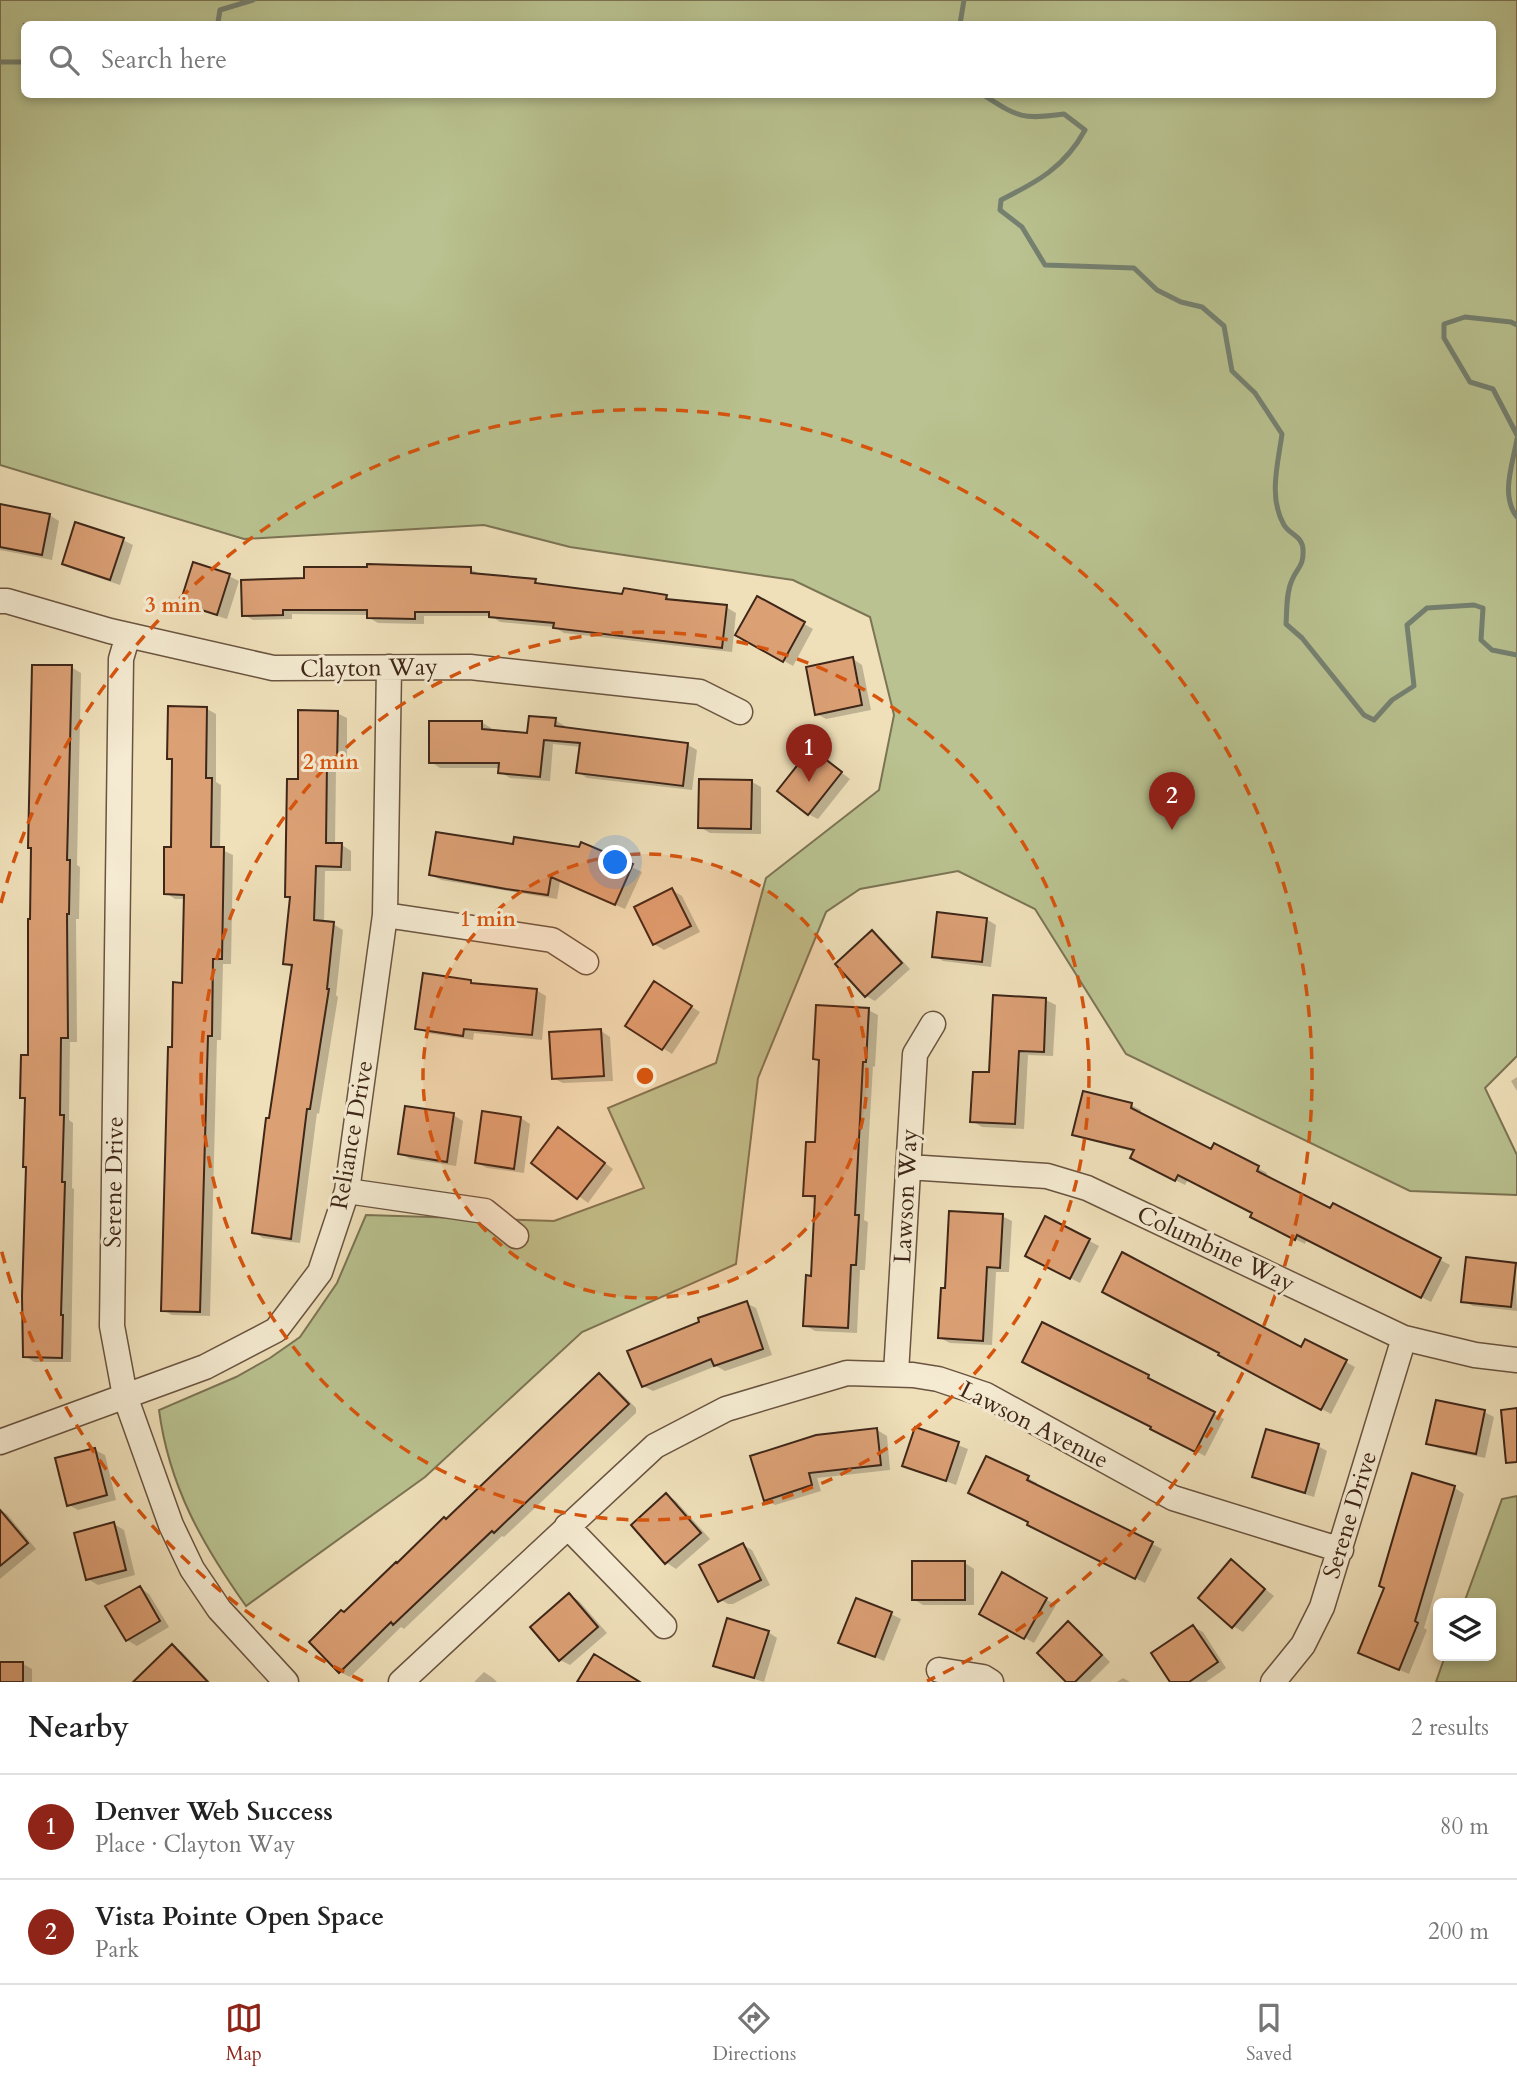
<!DOCTYPE html>
<html lang="en">
<head>
<meta charset="utf-8">
<style>
	body { margin:0; font-family:Cardo,serif; background:#f6f6f6; color:#222 }
	.controls { position:absolute; right:21px; bottom:21px; display:grid; overflow:hidden; border-radius:10px; box-shadow:0 4px 10px #0003 }
	.controls button { width:63px; height:63px; display:grid; place-items:center; padding:0; border:0; border-bottom:2px solid #e0e0e0; background:#fff; color:#222; font:35px sans-serif }
	.you { position:absolute; left:616px; top:863px; width:24px; height:24px; margin:-18px; border:5px solid #fff; border-radius:50%; background:#1a73e8; box-shadow:0 0 0 10px #1a73e833 }
	.badge { display:grid; place-items:center; width:46px; height:46px; border-radius:50%; background:#8f2418; color:#fff; font-size:23px; font-weight:700 }
	.pin { position:absolute; translate:-50% -58px; filter:drop-shadow(0 2px 4px #0008) }
	.pin::after { content:''; position:absolute; top:37px; width:24px; height:21px; background:inherit; clip-path:polygon(0 0,100% 0,50% 100%) }
	.list { margin:0; padding:0; list-style:none }
	h2 { display:flex; justify-content:space-between; align-items:center; height:91px; margin:0; padding:0 28px; font-size:30px }
	h2 small { font-size:23px; font-weight:400; color:#767676 }
	.list li { display:grid; grid-template-columns:46px 1fr auto; gap:21px; align-items:center; box-sizing:border-box; height:105px; padding:0 28px; border-top:2px solid #e0e0e0 }
	.list b { display:block; font-size:26px; white-space:nowrap }
	.list p { margin:0; font-size:23px; white-space:nowrap; color:#767676 }
	.list em { font-size:23px; font-style:normal; color:#767676 }
	.icon { flex:none; width:38px; height:38px; fill:none; stroke:currentColor; stroke-width:2; stroke-linecap:round; stroke-linejoin:round }
	.map { position:relative; flex:none; width:1517px; height:1682px; overflow:hidden }
	.search { position:absolute; background:#fff; box-shadow:0 4px 10px #0003; left:21px; right:21px; top:21px; height:77px; display:flex; align-items:center; gap:18px; box-sizing:border-box; padding:0 24px; border-radius:10px; color:#767676; font-size:26px }
	.sheet { height:301px; background:#fff }
	nav { display:flex; justify-content:space-around; align-items:center; box-sizing:border-box; height:98px; border-top:2px solid #e0e0e0; background:#fff; font-size:19px; color:#767676 }
	nav a { display:grid; justify-items:center; gap:4px }
	nav .on { color:#8f2418 }
	.map>svg:first-child { display:block }
</style>
</head>
<body>
<div class="map">
<svg width="1517" height="1682" viewBox="0 0 1517 1682">
	<rect width="100%" height="100%" fill="#efe0ba"/>
	<filter id="stains"><feTurbulence type="fractalNoise" baseFrequency=".00286" numOctaves="4"/><feColorMatrix values="0 0 0 0 .2 0 0 0 0 .09 0 0 0 0 .02 0 0 0 .5 -.17"/></filter>
	<radialGradient id="worn" r=".72"><stop offset=".6" stop-color="#630" stop-opacity="0"/><stop offset="1" stop-color="#630" stop-opacity=".3"/></radialGradient>
	<!-- green -->
	<path fill="#b9c290" stroke="#7c7454" stroke-width="2" fill-rule="evenodd" d="M0,0H1517V1056L1485,1088L1517,1155V1195L1410,1191L1126,1054L1035,909L958,871L860,889L826,912L758,1078L736,1264L582,1332L425,1477L246,1606C202,1544 169,1486 159,1410L236,1377L270,1358L300,1337L337,1283L366,1215L554,1221L644,1188L608,1108L716,1063L766,878L879,790L894,715L870,617L793,580L570,547L484,525L244,539L0,465ZM24,24H1492V94H24Z
		M1517,1496V1682H1436L1445,1656H1491V1603H1464L1502,1499Z"/>
	<!-- shadow -->
	<path fill="#0003" d="M0,512L49,515L59,521L52,560L0,550Z
		M123,540L133,545L120,585L73,569L64,564Z
		M194,565L229,576L239,581L227,619L192,608L182,602Z
		M470,569L480,574L535,581L544,586L624,596L666,597L674,602L726,607L736,613L732,652L564,633L554,627L500,622L491,616H424V624L378,623L368,617V615L292,614V619L253,620L244,615L306,580Z
		M758,598L813,629L793,666L737,634Z
		M853,659L862,665L871,710L826,719L817,714Z
		M71,667L81,673L77,865L80,867L79,919H76L77,1042H70L69,1120L73,1123L72,1188L74,1189L71,1362H34L25,1356L28,1168L27,1100L22,1097L30,1057L32,921Z
		M207,709L216,714V782L221,785L220,849L233,855L231,964H223L221,1040H217L210,1316L172,1315L163,1310L174,1049L184,984L185,899H175L166,893L173,848L174,761L169,758Z
		M337,713L347,718V768H336L335,845H342L351,851V871H325L324,923L333,924L343,930L336,995L338,997L319,1114L317,1113L300,1243L263,1238L254,1232L293,968L285,963L292,899L286,896L299,781Z
		M555,720L565,726V729L688,745L697,750L692,790L587,778L578,772L581,747L553,744L550,781L510,778L500,772V768H440L431,762L481,722L491,728V732L529,735Z
		M812,750L850,779L818,819L808,814Z
		M752,782L761,787V834L710,833L700,827Z
		M582,844L642,872L625,909L560,881L557,899L441,880L431,875L515,846L580,849Z
		M672,890L682,896L700,932L664,950L654,944Z
		M986,919L996,925L991,967L943,961L934,956Z
		M872,932L881,938L910,969L875,1001L866,996Z
		M471,982L475,985L536,990L546,996L542,1040L474,1033L473,1040L427,1033L417,1028Z
		M664,989L700,1012L672,1054L627,1025Z
		M995,997L1046,1000L1056,1005L1053,1056L1028,1055L1024,1129L982,1127L972,1121L991,1074Z
		M868,1010L878,1015L875,1067L873,1066L864,1220L868,1222L865,1270H860L857,1333L815,1331L805,1325L812,1278L816,1200L805,1195L816,1144L820,1062L815,1058Z
		M601,1031L610,1037L613,1081L563,1083L553,1078Z
		M1517,1077V1091L1511,1081Z
		M1131,1105L1141,1110L1140,1114L1212,1151L1258,1168L1267,1173L1266,1177L1331,1210L1333,1205L1450,1265L1431,1302L1307,1239L1305,1244L1261,1222L1254,1213L1188,1179L1185,1185L1142,1163L1135,1152L1084,1139L1074,1134Z
		M453,1115L463,1121L456,1166L410,1159L400,1153Z
		M521,1118L530,1124L524,1173L487,1168L477,1163Z
		M568,1135L613,1169L588,1203L533,1162Z
		M1002,1216L1012,1221L1009,1272H996L992,1345L950,1343L940,1338L947,1290Z
		M1046,1218L1099,1246L1080,1283L1037,1261Z
		M1515,1264L1517,1311L1473,1306L1463,1301Z
		M746,1303L756,1308L772,1355L725,1371L716,1366L653,1391L643,1386Z
		M1230,1360L1346,1362L1355,1367L1331,1414Z
		M1034,1367L1148,1377L1157,1382L1156,1384L1224,1419L1205,1456L1162,1434L1153,1427Z
		M599,1375L609,1381L636,1408V1413L504,1537L502,1536L404,1629L401,1627L350,1677L340,1672L311,1642L447,1520Z
		M1484,1412L1494,1417L1485,1458L1438,1448L1428,1443Z
		M916,1429L968,1449L956,1485L904,1465Z
		M877,1430L887,1436L890,1470L817,1478L821,1491L775,1505L766,1500Z
		M1318,1446L1327,1451L1314,1497L1264,1482L1254,1476Z
		M95,1450L105,1455L116,1500L78,1510L69,1505Z
		M1413,1476L1455,1488L1464,1494L1424,1628L1427,1630L1409,1674L1360,1653L1385,1588Z
		M1028,1478L1037,1483L1036,1486L1162,1549L1145,1583L1039,1530L1030,1522L980,1498Z
		M667,1495L676,1501L710,1539L676,1569L667,1563L633,1525Z
		M0,1510L7,1514L36,1549L0,1579Z
		M114,1524L124,1530L135,1575L98,1585L88,1579Z
		M743,1545L752,1550L770,1585L733,1604H728L718,1598Z
		M1232,1562L1274,1596L1243,1632L1233,1626Z
		M965,1563L974,1569V1605H923L913,1599Z
		M1002,1575L1056,1605L1034,1643L981,1613Z
		M140,1588L149,1594L169,1627L137,1646L127,1640Z
		M569,1595L579,1601L607,1633L570,1665L560,1660Z
		M891,1614L901,1619L884,1661L840,1642Z
		M1068,1624L1078,1629L1110,1662L1090,1682H1068Z
		M1193,1627L1203,1632L1226,1668L1206,1682H1172Z
		M768,1632L777,1638L764,1682L725,1670L715,1665Z
		M173,1647L182,1652L210,1682H148Z
		M0,1664H23L32,1669V1682H0Z
		M484,1672L493,1678L497,1682H474Z
		M1123,1678L1130,1682H1117Z"/>
	<g fill="none" stroke-linecap="round" stroke-linejoin="round">
		<!-- stream -->
		<path stroke="#758171" stroke-width="5" d="M221,24L218,22L220,10L253,0
			M960,24L964,0
			M0,62H24
			M982,94C1018,117 1021,120 1064,114L1085,130C1065,167 1037,182 1001,200L1000,210L1022,227L1045,265L1134,268L1157,290L1181,302L1202,307L1224,326L1232,371L1255,393L1282,434C1278,464 1268,497 1284,525C1290,535 1303,536 1303,550C1304,566 1297,568 1292,580C1286,593 1287,610 1286,624L1302,638L1364,715L1374,720L1392,700L1414,686L1407,625L1427,608L1474,605L1483,608L1481,640L1492,650L1517,655
			M1517,325L1511,322L1465,317L1444,324V338L1470,382L1493,389L1517,435
			M1517,439C1513,463 1500,496 1517,517"/>
	</g>
	<!-- building -->
	<path fill="#dca075" stroke="#3e2618" stroke-width="2" d="M0,504L50,514L42,555L0,547Z
		M75,522L124,538L110,580L62,564Z
		M193,562L230,574L217,615L180,603Z
		M367,564L471,567V573L536,579L535,583L622,594L624,588L667,595L666,599L727,605L722,648L553,628L554,623L489,617V612H415V619L367,618V610H283V615L242,616L241,580L304,578V567H367Z
		M757,596L805,622L783,662L735,635Z
		M853,657L862,705L815,715L806,667Z
		M32,665H72L67,860H70L69,914H67L68,1038H61L60,1115H64L62,1182H65L61,1315H63L62,1358L23,1357L22,1296L26,1167H23L25,1098H20L21,1055H28V919H30L31,848H28Z
		M168,706L207,707L206,778H212L211,847H224L222,959H213L212,1036H208L200,1312L161,1311L168,1047H172L173,982L182,983L184,895L164,894V847H171L172,759H167Z
		M298,710L338,711L337,763H327L326,843H342L341,867L316,866L314,920L334,922L327,989H329L310,1109H307L291,1239L252,1233L266,1118H269L292,965L283,964L290,897H285L287,779H298Z
		M529,716L556,718L555,726L688,743L683,786L576,773L580,743L544,740L540,777L498,773L499,763H429V721H482V729L527,733Z
		M811,748L842,772L808,815L777,791Z
		M699,779L752,780L751,829L698,828Z
		M436,832L513,844L514,837L579,847L581,842L633,864L615,905L551,877L548,895L506,889L429,875Z
		M672,888L691,926L653,945L634,907Z
		M937,912L987,918L982,962L932,957Z
		M872,930L902,963L865,997L835,964Z
		M423,973L471,980V983L537,989L532,1035L464,1029L463,1036L415,1029Z
		M654,981L692,1006L662,1050L625,1026Z
		M993,995L1046,998L1044,1052L1019,1051L1015,1124L970,1122L973,1072H989Z
		M816,1005L869,1008L866,1062H863L855,1215H859L856,1265H851L848,1328L803,1326L806,1275L811,1276L815,1196H803L806,1142H815L819,1060L813,1059Z
		M601,1029L604,1076L552,1079L549,1032Z
		M1083,1091L1132,1103L1131,1108L1211,1149L1214,1143L1259,1166L1257,1171L1330,1208L1333,1203L1441,1258L1421,1298L1297,1235L1295,1240L1250,1217L1252,1213L1178,1175L1175,1181L1130,1158L1134,1150L1072,1135Z
		M405,1106L454,1113L447,1162L398,1154Z
		M482,1111L521,1117L514,1169L475,1163Z
		M558,1127L605,1163L577,1199L531,1163Z
		M949,1211L1003,1214L1000,1268L987,1267L983,1341L938,1338L941,1288H945Z
		M1045,1216L1090,1239L1070,1279L1025,1256Z
		M1122,1252L1301,1347L1305,1339L1347,1360L1321,1410L1218,1355L1219,1353L1102,1292Z
		M1466,1257L1516,1263L1511,1307L1461,1302Z
		M747,1301L763,1349L714,1366L711,1359L642,1387L627,1351L699,1322L698,1318Z
		M1042,1322L1149,1375L1148,1378L1215,1412L1195,1452L1150,1429L1151,1427L1022,1362Z
		M599,1373L629,1404L494,1533L492,1531L393,1625L391,1622L339,1673L309,1642L341,1610L344,1612L396,1562L397,1563L444,1517L446,1519Z
		M1436,1400L1485,1410L1476,1454L1426,1444Z
		M1517,1408V1462L1506,1463L1501,1410Z
		M915,1427L959,1442L946,1481L902,1466Z
		M877,1428L881,1465L809,1473L812,1485L764,1501L750,1456L816,1435Z
		M1266,1429L1319,1444L1305,1493L1252,1477Z
		M95,1448L107,1495L67,1506L55,1458Z
		M986,1456L1029,1476L1027,1480L1153,1542L1135,1579L1027,1525L1028,1522L968,1493Z
		M1412,1473L1455,1486L1415,1621L1418,1623L1399,1670L1358,1653L1384,1588L1379,1586Z
		M666,1493L701,1533L665,1564L631,1525Z
		M0,1510L28,1543L0,1566Z
		M114,1522L126,1570L86,1580L74,1533Z
		M743,1543L761,1580L718,1602L699,1565Z
		M1231,1559L1265,1589L1232,1628L1198,1598Z
		M912,1561H965V1600H912Z
		M1002,1572L1047,1598L1024,1639L979,1614Z
		M140,1586L160,1621L126,1641L105,1606Z
		M569,1593L598,1627L559,1661L530,1627Z
		M856,1598L892,1612L875,1657L838,1643Z
		M727,1618L769,1631L754,1678L713,1666Z
		M1068,1621L1102,1655L1075,1682H1066L1037,1653Z
		M1193,1625L1218,1662L1189,1682H1170L1151,1653Z
		M172,1644L208,1682H133Z
		M594,1654L640,1682H577Z
		M0,1662H23V1682H0Z"/>
	<g fill="none" stroke-linecap="round" stroke-linejoin="round">
		<!-- minor casing -->
		<g stroke="#6a5440" stroke-width="27">
			<path id="minor" d="M0,601H7L110,631L273,668L470,667L700,692L740,712
				M128,635L121,659L112,1326L125,1396L171,1525L192,1569L219,1609L286,1682
				M385,915L552,940L586,962
				M908,1167L1047,1176L1087,1188L1404,1338L1475,1355L1517,1360
				M347,1191L485,1211L516,1236
				M896,1373L915,1054L933,1024
				M0,1442L205,1367L276,1330L320,1272L347,1191L385,915L389,667
				M567,1526L664,1626
				M939,1670L983,1677L991,1682
				M401,1682L655,1446L726,1409L847,1373L913,1375L938,1379L986,1395L1173,1498L1341,1550
				M1273,1682L1303,1645L1322,1607L1404,1338"/>
		</g>
		<!-- minor -->
		<use href="#minor" stroke="#f5ebd2" stroke-width="24"/>
	</g>
	<!-- distance rings -->
	<circle cx="645" cy="1076" r="222" fill="#d7540d" fill-opacity=".12"/>
	<g fill="none" stroke="#d7540d" stroke-width="3.5" stroke-dasharray="12 9">
		<circle cx="645" cy="1076" r="222"/>
		<circle cx="645" cy="1076" r="444"/>
		<path d="M363 1681A667 667 0 0 1 1 1249M1 903A667 667 0 1 1 927 1681"/>
	</g>
	<g text-anchor="middle" dominant-baseline="central" stroke-width="6" stroke-linejoin="round" paint-order="stroke">
		<!-- street labels -->
		<g font-size="24" fill="#3e2618" stroke="#f5ebd2">
			<text transform="translate(369 668) rotate(-1)">Clayton Way</text>
			<text transform="translate(352 1135) rotate(-80)">Reliance Drive</text>
			<text transform="translate(114 1182) rotate(-89)">Serene Drive</text>
			<text transform="translate(906 1196) rotate(-87)">Lawson Way</text>
			<text transform="translate(1216 1249) rotate(25)">Columbine Way</text>
			<text transform="translate(1034 1425) rotate(27)">Lawson Avenue</text>
			<text transform="translate(1350 1515) rotate(-73)">Serene Drive</text>
		</g>
	</g>
	<circle cx="645" cy="1076" r="10" fill="#d7540d" stroke="#f5ebd2" stroke-width="3.5"/>
	<g font-size="21" text-anchor="middle" font-weight="bold" fill="#d7540d" stroke="#f5ebd2" stroke-width="6" stroke-linejoin="round" paint-order="stroke">
		<text x="173" y="612">3 min</text>
		<text x="331" y="769">2 min</text>
		<text x="488" y="926">1 min</text>
	</g>
	<rect width="100%" height="100%" filter="url(#stains)"/>
	<rect width="100%" height="100%" fill="url(#worn)"/>
</svg>
<div class="controls">
<button><svg class="icon" aria-label="layers" viewBox="0 0 24 24"><path d="M12 4l9 5-9 5-9-5zM3 14l9 5 9-5"/></svg></button>
</div>
<div class="you"></div>
<div class="pin badge" style="left:809px;top:782px">1</div>
<div class="pin badge" style="left:1172px;top:830px">2</div>
<div class="search"><svg class="icon" aria-label="search" viewBox="0 0 24 24"><circle cx="10" cy="10" r="6"/><path d="M15 15l6 6"/></svg>Search here</div>
</div>
<section class="sheet">
<h2>Nearby<small>2 results</small></h2>
<ul class="list">
<li><span class="badge">1</span><div><b>Denver Web Success</b><p>Place · Clayton Way</p></div><em>80 m</em></li>
<li><span class="badge">2</span><div><b>Vista Pointe Open Space</b><p>Park</p></div><em>200 m</em></li>
</ul>
</section>
<nav>
<a class="on"><svg class="icon" aria-label="map" viewBox="0 0 24 24"><path d="M3 6l6-2 6 2 6-2v14l-6 2-6-2-6 2zM9 4v14M15 6v14"/></svg>Map</a>
<a><svg class="icon" aria-label="directions" viewBox="0 0 24 24"><path d="M12 3l9 9-9 9-9-9zM9 14v-3h6M13 9l2 2-2 2"/></svg>Directions</a>
<a><svg class="icon" aria-label="saved" viewBox="0 0 24 24"><path d="M7 4h10v16l-5-4-5 4z"/></svg>Saved</a>
</nav>
</body>
</html>
